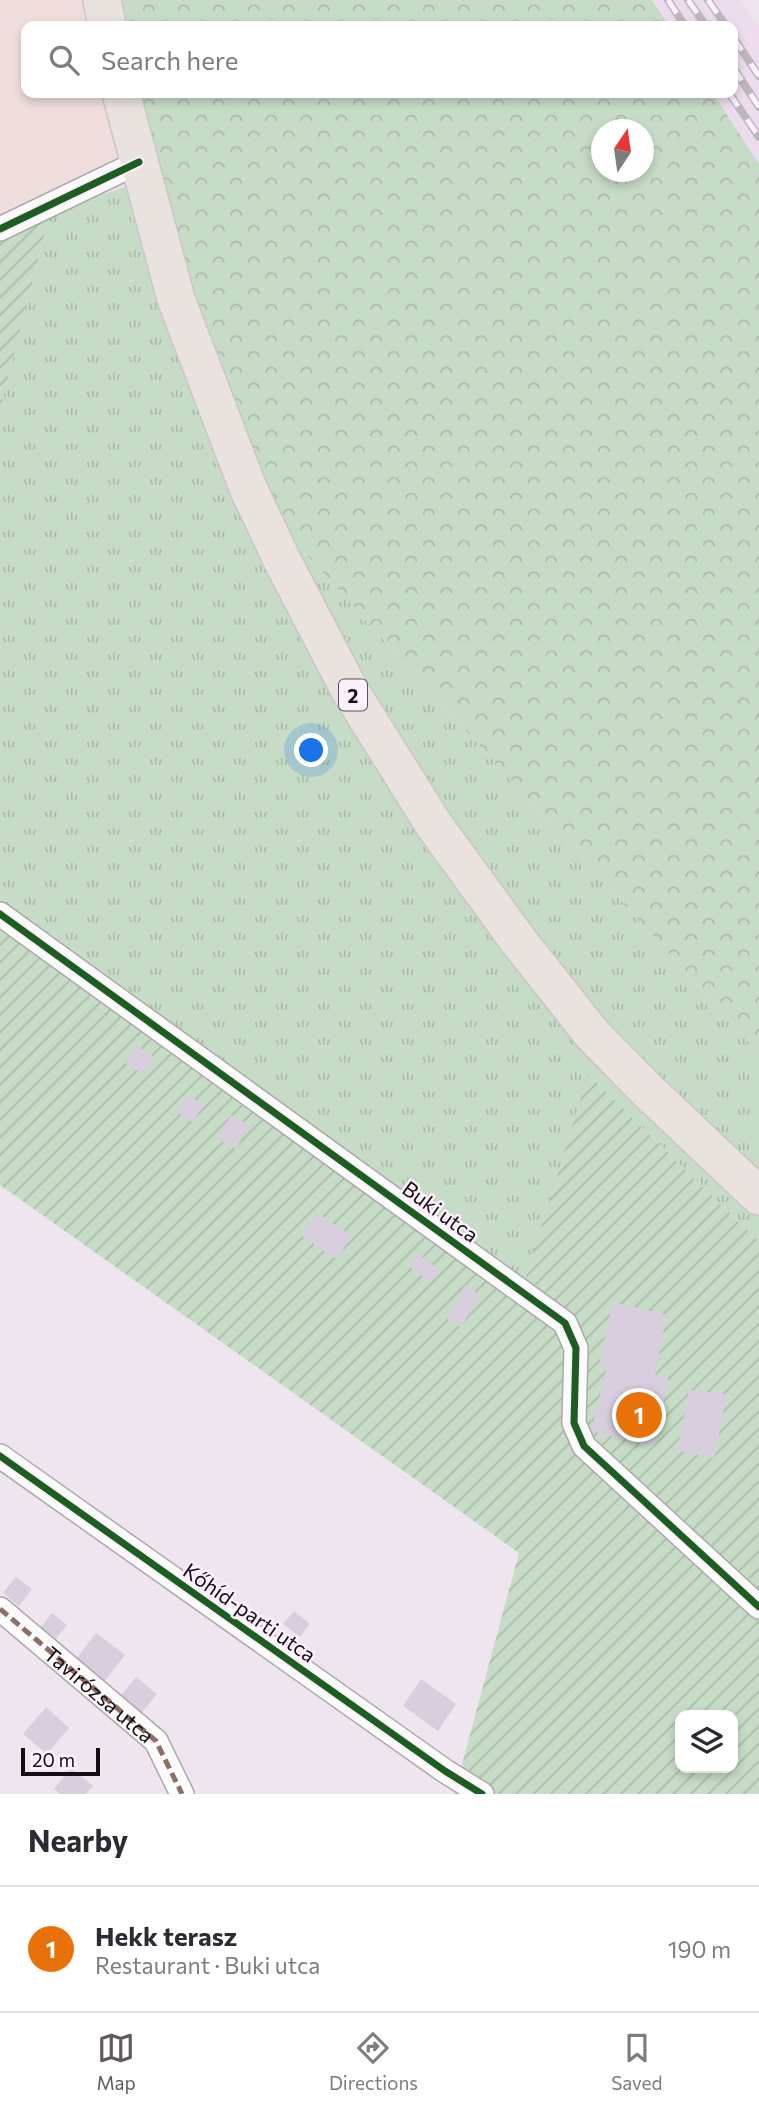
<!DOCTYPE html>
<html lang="en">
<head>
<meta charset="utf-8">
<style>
	body { margin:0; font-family:Commissioner,sans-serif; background:#f2f2f3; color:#2b2b33 }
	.controls { position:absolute; right:21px; bottom:21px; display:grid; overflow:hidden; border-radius:14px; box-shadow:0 4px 10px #0003 }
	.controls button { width:63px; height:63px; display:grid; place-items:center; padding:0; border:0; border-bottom:2px solid #e1e1e2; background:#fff; color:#2b2b33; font:35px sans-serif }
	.compass { position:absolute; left:591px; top:119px; width:63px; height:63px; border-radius:50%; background:#fff; box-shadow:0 4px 10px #0003; rotate:13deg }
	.scale { position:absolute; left:21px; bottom:18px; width:79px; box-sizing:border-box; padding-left:7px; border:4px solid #130d13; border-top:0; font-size:19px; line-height:24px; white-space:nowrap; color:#130d13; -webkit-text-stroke:5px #fdf0fd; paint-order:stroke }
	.you { position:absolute; left:312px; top:751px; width:24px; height:24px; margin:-18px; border:5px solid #fff; border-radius:50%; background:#1a73e8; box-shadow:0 0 0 10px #1a73e833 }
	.badge { display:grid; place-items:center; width:46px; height:46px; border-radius:50%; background:#605960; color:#fff; font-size:23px; font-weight:700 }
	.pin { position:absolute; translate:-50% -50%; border:4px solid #fff; box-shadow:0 2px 7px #0006 }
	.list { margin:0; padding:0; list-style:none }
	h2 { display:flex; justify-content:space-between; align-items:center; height:91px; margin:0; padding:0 28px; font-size:30px }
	h2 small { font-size:23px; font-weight:400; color:#7c7c81 }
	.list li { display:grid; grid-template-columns:46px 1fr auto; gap:21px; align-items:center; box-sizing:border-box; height:126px; padding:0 28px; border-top:2px solid #e1e1e2 }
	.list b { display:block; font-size:26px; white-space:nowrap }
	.list p { margin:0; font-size:23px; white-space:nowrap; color:#7c7c81 }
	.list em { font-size:23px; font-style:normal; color:#7c7c81 }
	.icon { flex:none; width:38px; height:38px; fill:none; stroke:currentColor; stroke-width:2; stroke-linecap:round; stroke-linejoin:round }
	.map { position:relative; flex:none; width:759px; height:1794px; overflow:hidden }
	.search { position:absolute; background:#fff; box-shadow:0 4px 10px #0003; left:21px; right:21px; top:21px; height:77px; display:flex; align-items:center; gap:18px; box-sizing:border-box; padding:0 24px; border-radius:14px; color:#7c7c81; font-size:26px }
	.sheet { height:217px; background:#fff }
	nav { display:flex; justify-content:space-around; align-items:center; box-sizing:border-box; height:98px; border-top:2px solid #e1e1e2; background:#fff; font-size:19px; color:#7c7c81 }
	nav a { display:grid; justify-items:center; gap:4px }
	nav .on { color:#605960 }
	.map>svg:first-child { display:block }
</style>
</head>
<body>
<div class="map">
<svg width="759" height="1794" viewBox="0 0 759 1794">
	<defs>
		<pattern id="grass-tufts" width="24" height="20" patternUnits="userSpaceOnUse" patternTransform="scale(1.75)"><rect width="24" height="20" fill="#c6dcc6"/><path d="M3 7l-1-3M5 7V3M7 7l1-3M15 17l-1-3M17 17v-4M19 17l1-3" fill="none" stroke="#a9bca9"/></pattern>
		<pattern id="forest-crowns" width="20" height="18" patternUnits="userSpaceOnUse" patternTransform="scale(1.75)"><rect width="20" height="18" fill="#c6dcc6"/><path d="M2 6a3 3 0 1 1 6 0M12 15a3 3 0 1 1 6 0" fill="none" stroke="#a9bca9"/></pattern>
		<pattern id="garden-furrows" width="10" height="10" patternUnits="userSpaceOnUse" patternTransform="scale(1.75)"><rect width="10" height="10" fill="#c6dcc6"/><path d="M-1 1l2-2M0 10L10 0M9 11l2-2" fill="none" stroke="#a9bca9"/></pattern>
	</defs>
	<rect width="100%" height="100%" fill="#eee5ee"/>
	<!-- built -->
	<path fill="#eddced" d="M652,0H741L759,27V164L713,93H733V26H669Z"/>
	<!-- industrial -->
	<path fill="#efdedc" d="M0,0H104L112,26H26V93H133L159,175L0,230Z"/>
	<!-- grass -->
	<path fill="url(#grass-tufts)" d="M159,175L263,507L759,1053V1242L589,1075L525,1284L0,896V410L50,213Z"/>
	<!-- forest -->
	<path fill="url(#forest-crowns)" fill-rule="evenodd" d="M104,0H652L669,26H112Z
		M133,93H713L759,164V1053L263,507ZM602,130H644V172H602Z"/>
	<!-- garden -->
	<path fill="url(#garden-furrows)" fill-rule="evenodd" d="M50,213L0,410V230Z
		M0,896L524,1284L588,1074L759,1242V1794H454L519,1553L0,1185ZM680,1715H733V1768H680Z"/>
	<!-- building -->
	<path fill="#d9cede" d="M137,1046L154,1057L143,1074L126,1064Z
		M187,1094L204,1105L193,1122L176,1112Z
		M231,1115L249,1125L236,1149L217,1139Z
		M317,1213L352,1236L337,1259L302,1236Z
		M418,1253L440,1270L430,1282L408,1265Z
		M465,1286L480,1295L461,1327L446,1318Z
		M613,1302L667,1315L655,1374L669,1380L653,1447L591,1431L607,1366L599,1364Z
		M689,1390L727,1394L714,1458L677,1451Z
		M16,1577L32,1589L19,1606L3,1593Z
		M294,1611L310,1624L300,1637L283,1624Z
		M52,1613L67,1625L52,1643L37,1632Z
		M96,1633L125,1655L103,1683L74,1662Z
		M136,1677L157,1694L139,1716L118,1699Z
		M421,1679L456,1704L438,1731L403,1706Z
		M46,1707L69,1728L47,1754L23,1734Z
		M71,1768L93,1786L86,1794H60L54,1789Z"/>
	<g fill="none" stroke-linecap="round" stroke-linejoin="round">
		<!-- minor casing -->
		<g stroke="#aea7ae" stroke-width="26">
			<g id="minor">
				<path d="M0,229L139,162"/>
				<path d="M0,914L565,1323L576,1348L574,1423L584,1446L759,1607"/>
				<path d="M0,1456L445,1771L482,1794"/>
				<path id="s1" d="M0,1609L156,1741L182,1794"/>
			</g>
		</g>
		<!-- primary casing -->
		<g stroke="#c9c5c9" stroke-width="40">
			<path id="primary" d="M102,0L107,26
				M121,93L176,299L248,488L284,564L349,689L434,825L520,943L593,1035L647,1090L759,1196"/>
		</g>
		<!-- minor -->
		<use href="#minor" stroke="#fcfbfc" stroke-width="23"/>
		<!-- primary -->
		<use href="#primary" stroke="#e9e2de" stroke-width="37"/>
		<!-- rail casing -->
		<g stroke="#bab8ba" stroke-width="8">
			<path id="rail" d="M668,0L685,26
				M688,0L706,26
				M708,0L726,26
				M733,37L759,76
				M733,67L759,107
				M729,93L759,137"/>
		</g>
		<!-- rail -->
		<use href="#rail" stroke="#fdf0fd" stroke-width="5" stroke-dasharray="16" stroke-linecap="butt"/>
		<!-- quiet -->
		<path stroke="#8d6e63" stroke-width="5" stroke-dasharray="10 5" stroke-linecap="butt" d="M0,1609L156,1741L182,1794"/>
		<!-- cycleway casing -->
		<g stroke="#fdf0fd" stroke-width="11">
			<path id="cycleway" d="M0,229L139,162
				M0,914L565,1323L576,1348L574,1423L584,1446L759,1607
				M0,1456L445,1771L482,1794"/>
		</g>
		<!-- cycleway -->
		<use href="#cycleway" stroke="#1b5e20" stroke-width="7"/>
	</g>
	<g text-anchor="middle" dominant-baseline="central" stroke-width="5" stroke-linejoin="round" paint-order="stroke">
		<!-- shield labels -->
		<rect fill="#fdf0fd" stroke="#595159" stroke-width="2" x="339" y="679.5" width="28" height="31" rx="5"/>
		<g font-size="19" font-weight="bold" fill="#130d13">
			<text x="353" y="695">2</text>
		</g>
		<!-- street labels -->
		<g font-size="21" fill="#130d13" stroke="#fdf0fd">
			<text transform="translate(441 1211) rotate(36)">Buki utca</text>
			<text transform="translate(250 1612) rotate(35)">Kőhíd-parti utca</text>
			<text stroke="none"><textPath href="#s1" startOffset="131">Tavirózsa utca</textPath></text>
		</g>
	</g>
</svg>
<div class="controls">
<button><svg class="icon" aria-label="layers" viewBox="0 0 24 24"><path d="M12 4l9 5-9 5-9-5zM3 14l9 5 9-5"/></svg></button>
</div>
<svg class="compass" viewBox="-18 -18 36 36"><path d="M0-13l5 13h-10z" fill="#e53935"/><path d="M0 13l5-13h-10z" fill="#7c7c81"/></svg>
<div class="scale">20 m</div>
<div class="you"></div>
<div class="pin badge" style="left:639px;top:1415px;background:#e8710a">1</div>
<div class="search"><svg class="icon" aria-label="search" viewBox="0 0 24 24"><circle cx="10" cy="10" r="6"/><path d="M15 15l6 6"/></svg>Search here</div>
</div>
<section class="sheet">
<h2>Nearby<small></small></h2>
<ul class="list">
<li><span class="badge" style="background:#e8710a">1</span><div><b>Hekk terasz</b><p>Restaurant · Buki utca</p></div><em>190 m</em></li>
</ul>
</section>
<nav>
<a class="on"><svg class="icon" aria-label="map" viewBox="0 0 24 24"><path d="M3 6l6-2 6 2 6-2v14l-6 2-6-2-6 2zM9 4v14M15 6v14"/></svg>Map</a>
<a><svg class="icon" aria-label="directions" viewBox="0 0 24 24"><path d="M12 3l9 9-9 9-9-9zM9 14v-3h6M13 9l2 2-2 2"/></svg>Directions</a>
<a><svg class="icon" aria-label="saved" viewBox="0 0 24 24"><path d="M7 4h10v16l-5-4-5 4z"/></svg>Saved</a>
</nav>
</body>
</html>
